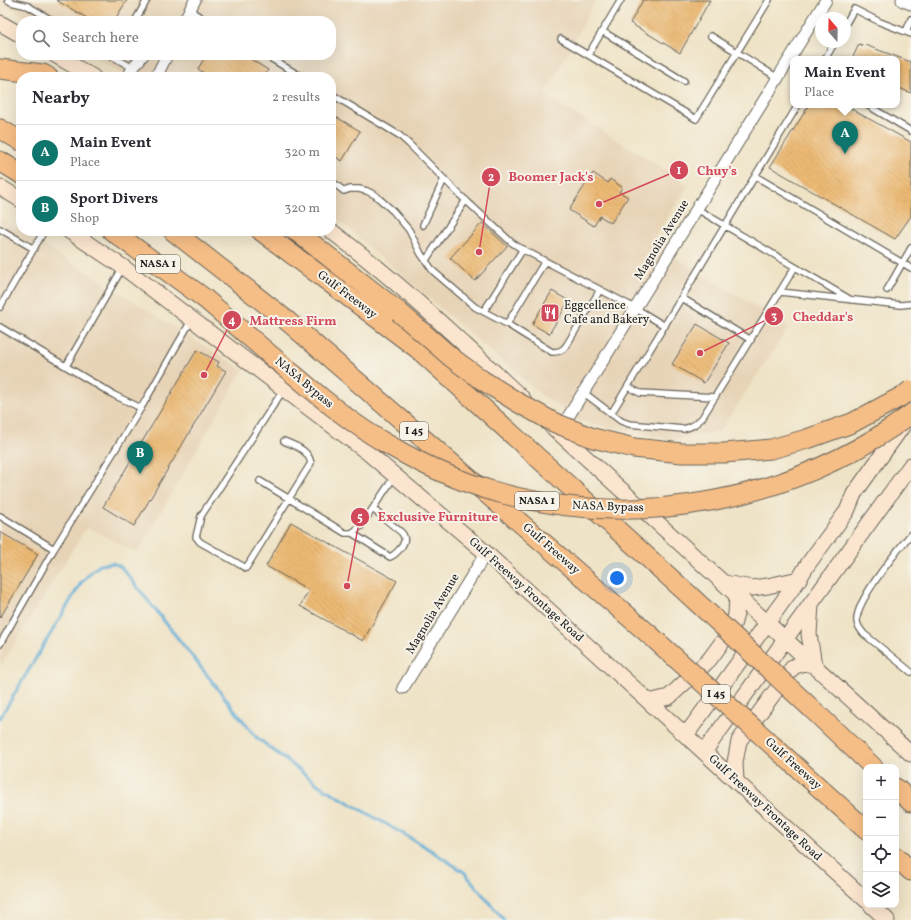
<!DOCTYPE html>
<html lang="en">
<head>
<meta charset="utf-8">
<style>
	body { margin:0; font-family:Vollkorn,serif; background:#f2f2f3; color:#2b2b33 }
	.controls { position:absolute; right:12px; bottom:12px; display:grid; overflow:hidden; border-radius:8px; box-shadow:0 4px 16px #0002 }
	.controls button { width:36px; height:36px; display:grid; place-items:center; padding:0; border:0; border-bottom:1px solid #e1e1e2; background:#fff; color:#2b2b33; font:20px sans-serif }
	.compass { position:absolute; left:815px; top:12px; width:36px; height:36px; border-radius:50%; background:#fff; box-shadow:0 4px 16px #0002; rotate:340deg }
	.you { position:absolute; left:617px; top:578px; width:14px; height:14px; margin:-10px; border:3px solid #fff; border-radius:50%; background:#1a73e8; box-shadow:0 0 0 6px #1a73e833 }
	.badge { display:grid; place-items:center; width:26px; height:26px; border-radius:50%; background:#0f766e; color:#fff; font-size:13px; font-weight:700 }
	.pin { position:absolute; translate:-50% -33px; filter:drop-shadow(0 1px 2px #0008) }
	.pin::after { content:''; position:absolute; top:21px; width:14px; height:12px; background:inherit; clip-path:polygon(0 0,100% 0,50% 100%) }
	.popup { position:absolute; left:790px; top:56px; width:110px; height:52px; box-sizing:border-box; display:grid; place-content:center; border-radius:8px; background:#fff; filter:drop-shadow(0 1px 3px #0005); font-size:13px; white-space:nowrap; color:#7c7c81 }
	.popup b { font-size:15px; color:#2b2b33 }
	.popup::after { content:''; position:absolute; left:50%; top:100%; margin-left:-8px; border:8px solid transparent; border-top-color:#fff }
	.list { margin:0; padding:0; list-style:none }
	h2 { display:flex; justify-content:space-between; align-items:center; height:52px; margin:0; padding:0 16px; font-size:17px }
	h2 small { font-size:13px; font-weight:400; color:#7c7c81 }
	.list li { display:grid; grid-template-columns:26px 1fr auto; gap:12px; align-items:center; box-sizing:border-box; height:56px; padding:0 16px; border-top:1px solid #e1e1e2 }
	.list b { display:block; font-size:15px; white-space:nowrap }
	.list p { margin:0; font-size:13px; white-space:nowrap; color:#7c7c81 }
	.list em { font-size:13px; font-style:normal; color:#7c7c81 }
	.icon { flex:none; width:22px; height:22px; fill:none; stroke:currentColor; stroke-width:2; stroke-linecap:round; stroke-linejoin:round }
	.map { position:relative; flex:none; width:911px; height:920px; overflow:hidden }
	.search { position:absolute; background:#fff; box-shadow:0 4px 16px #0002; left:16px; top:16px; width:320px; height:44px; display:flex; align-items:center; gap:10px; box-sizing:border-box; padding:0 14px; border-radius:16px; color:#7c7c81; font-size:15px }
	.panel { position:absolute; background:#fff; box-shadow:0 4px 16px #0002; left:16px; top:72px; width:320px; height:164px; border-radius:16px }
	.map>svg:first-child { display:block }
</style>
</head>
<body>
<div class="map">
<svg width="911" height="920" viewBox="0 0 911 920">
	<defs>
		<pattern id="building-back-hatch" width="6" height="6" patternUnits="userSpaceOnUse"><rect width="6" height="6" fill="#ecba74"/><path d="M-1 5l2 2M0 0l6 6M5-1l2 2" fill="none" stroke="#ca9f64"/></pattern>
	</defs>
	<rect width="100%" height="100%" fill="#f7f3e8"/>
	<filter id="ink" filterUnits="userSpaceOnUse"><feTurbulence type="fractalNoise" baseFrequency=".025" numOctaves="2"/><feDisplacementMap in="SourceGraphic" scale="8" xChannelSelector="R" yChannelSelector="G"/><feConvolveMatrix kernelMatrix="1 2 1 2 8 2 1 2 1" color-interpolation-filters="sRGB"/></filter>
	<filter id="wash" filterUnits="userSpaceOnUse"><feTurbulence type="fractalNoise" baseFrequency=".012" numOctaves="4" result="noise"/><feDisplacementMap in="SourceGraphic" scale="16" xChannelSelector="R" yChannelSelector="G"/><feGaussianBlur stdDeviation="0.9" result="paint"/><feColorMatrix in="noise" values="0 0 0 0 0 0 0 0 0 0 0 0 0 0 0 0 0 1.4 0 .05"/><feComposite in="paint" operator="in"/></filter>
	<g filter="url(#wash)">
		<rect width="100%" height="100%" fill="#efe3c6"/>
		<!-- built -->
		<path fill="#e7d4b7" d="M0,0H596L545,95L689,185L651,243L789,327L720,431L672,440L580,421L539,393L331,214V77H129L91,55H331V21H33L0,1Z
			M0,218L243,370L137,553L87,527L0,667Z"/>
		<g fill="none" stroke-linecap="round" stroke-linejoin="round">
			<!-- stream -->
			<path stroke="#5babd5" stroke-width="3" d="M0,718L81,583L92,571L100,565L113,563L121,567L127,574L256,737L320,786L424,846L464,872L504,920"/>
		</g>
		<g id="blocks">
			<!-- building -->
			<path fill="url(#building-back-hatch)" d="M56,0H127L114,21H92Z
				M643,0H710L680,53L630,23Z
				M859,44L865,46V45L911,62V93L897,87V59H852Z
				M206,55H244L268,70L264,77H210L198,69Z
				M809,105H844L911,142V216L895,239L770,167Z
				M331,114L360,131L342,161L331,154Z
				M593,173L608,183L610,179L622,187L619,192L628,197L611,223L600,216L594,226L569,210Z
				M482,223L507,246L475,281L450,258Z
				M552,291L569,301L549,334L532,324Z
				M697,324L729,343L704,383L672,364Z
				M197,350L219,362L217,366L226,371L134,526L103,507Z
				M291,522L397,581L363,641L300,606L309,590L266,566Z
				M0,532L38,554L0,618Z"/>
		</g>
	</g>
	<g filter="url(#ink)">
		<use href="#blocks" fill-opacity="0" stroke="#666258" stroke-width="1"/>
		<g fill="none" stroke-linecap="round" stroke-linejoin="round">
			<!-- service casing -->
			<g stroke="#666258" stroke-width="8">
				<path id="service" d="M8,0L11,2L28,6L53,21
					M189,10L207,21
					M135,21L147,0
					M845,25L854,9L880,22L911,34
					M602,31L684,81
					M906,32L911,19
					M711,36L778,78
					M561,39L696,119L769,0
					M110,55L133,68
					M265,55L302,77
					M588,55L621,0
					M825,59L835,42
					M331,94L399,135L409,144L460,195L511,242L520,248L635,308L665,326
					M867,105L911,131
					M755,176L911,268
					M331,181L344,191L350,189H359L367,191L375,195L393,211L409,230L421,254L433,271L475,307L507,324
					M697,209L851,300
					M423,225L444,179
					M0,229L34,249
					M426,260L466,200
					M545,261L507,324L552,352C559,352 562,351 566,346L600,290
					M887,290L911,248
					M780,292L901,305L911,304
					M682,298L751,340
					M0,307L44,231
					M484,311L523,249
					M0,327L114,395L141,408
					M66,366L123,267
					M628,387L640,393L715,397
					M284,389L201,516L196,537L200,542L246,568L311,463C308,449 295,446 284,441
					M583,392L621,421L629,424L683,429C692,427 696,424 702,418L795,267
					M611,414L798,105
					M260,481L345,533H352L361,526L394,477
					M0,516L54,549
					M352,533L390,557C395,555 402,548 404,542C405,538 403,534 401,532L373,509
					M911,534C898,550 855,601 857,621C857,626 861,630 864,634L911,672
					M0,644L54,549L141,408L192,319"/>
			</g>
			<!-- minor casing -->
			<g stroke="#666258" stroke-width="13">
				<path id="minor" d="M184,21L195,0
					M128,77L133,68L143,55
					M156,77L167,55
					M560,430L826,0
					M403,688L486,553"/>
			</g>
			<!-- tertiary casing -->
			<g stroke="#666258" stroke-width="15">
				<path id="tertiary" d="M903,0L911,3"/>
			</g>
			<!-- secondary casing -->
			<g stroke="#666258" stroke-width="17">
				<path id="secondary" d="M0,23L21,35
					M55,55L93,77
					M0,187L21,200
					M69,231L123,267L367,452L486,553L866,900
					M331,231C399,282 461,341 523,399
					M547,422L911,754
					M724,583L752,588L768,586L799,579
					M811,605L809,634L814,665
					M649,702L669,697L709,660L732,629L736,614L737,595
					M686,735L799,579L808,564L847,511L854,494L909,417
					M704,752L911,465
					M736,781L735,762L739,741L793,667L803,663L814,665
					M871,905L887,920"/>
			</g>
			<!-- motorway casing -->
			<g stroke="#666258" stroke-width="21">
				<path id="motorway" d="M0,69L43,74L48,77
					M0,129L21,141
					M0,161L21,174
					M112,231L204,298
					M173,231L285,319L651,636
					M261,231L418,349L688,594
					M296,231L399,312
					M812,709L873,767
					M781,753L866,830
					M896,788L911,802
					M896,857L911,871"/>
			</g>
			<!-- service -->
			<use href="#service" stroke="#fff" stroke-width="5.5"/>
			<!-- minor -->
			<use href="#minor" stroke="#fff" stroke-width="11"/>
			<!-- tertiary -->
			<use href="#tertiary" stroke="#fff" stroke-width="13"/>
			<!-- secondary -->
			<use href="#secondary" stroke="#fbe5cf" stroke-width="15"/>
			<!-- motorway -->
			<use href="#motorway" stroke="#f6be87" stroke-width="19"/>
			<!-- motorway-bridge casing -->
			<g stroke="#666258" stroke-width="21" stroke-linecap="butt">
				<path id="motorway-bridge" d="M204,298C236,325 266,352 298,378C326,402 355,426 387,444C421,464 458,481 496,492C638,531 793,502 911,414
					M399,312L452,358L482,380L517,402L553,422L593,438L634,448L682,453H724L771,449L807,439L852,423L906,394L911,390
					M688,594L812,709
					M651,636L781,753"/>
			</g>
			<!-- motorway-bridge -->
			<use href="#motorway-bridge" stroke="#f6be87" stroke-width="19"/>
		</g>
	</g>
	<!-- icons -->
	<defs>
		<g id="restaurant-square" transform="scale(1)"><rect x="-9" y="-9" width="18" height="18" rx="4" fill="#d1495b" stroke="#f7f3e8"/><path d="M-5-6h1v4h1v-4h1v4h1v-4h1v5L-1.5 .5V6h-2V.5L-5-1ZM5-6V6H3V1.5H1.5Q1.5-4 5-6Z" fill="#fff"/></g>
	</defs>
	<g fill-rule="evenodd">
		<use href="#restaurant-square" x="550" y="313"/>
	</g>
	<g text-anchor="middle" dominant-baseline="central" stroke-width="4" stroke-linejoin="round" paint-order="stroke">
		<!-- shield labels -->
		<g fill="#f7f3e8" stroke="#5e5c59" stroke-width="1">
			<rect x="136" y="255" width="44" height="18" rx="3"/>
			<rect x="400" y="422" width="28" height="18" rx="3"/>
			<rect x="515" y="492" width="44" height="18" rx="3"/>
			<rect x="702" y="685" width="28" height="18" rx="3"/>
		</g>
		<g font-size="11" font-weight="bold" fill="#1c1c1c">
			<text x="158" y="264">NASA 1</text>
			<text x="414" y="431">I 45</text>
			<text x="537" y="501">NASA 1</text>
			<text x="716" y="694">I 45</text>
		</g>
		<!-- street labels -->
		<g font-size="12" fill="#1c1c1c" stroke="#f7f3e8">
			<text transform="translate(662 240) rotate(-58)">Magnolia Avenue</text>
			<text transform="translate(347 295) rotate(37)">Gulf Freeway</text>
			<text transform="translate(304 383) rotate(40)">NASA Bypass</text>
			<text transform="translate(608 507) rotate(2)">NASA Bypass</text>
			<text transform="translate(551 549) rotate(41)">Gulf Freeway</text>
			<text transform="translate(526 590) rotate(42)">Gulf Freeway Frontage Road</text>
			<text transform="translate(433 614) rotate(-59)">Magnolia Avenue</text>
			<text transform="translate(793 764) rotate(42)">Gulf Freeway</text>
			<text transform="translate(765 808) rotate(43)">Gulf Freeway Frontage Road</text>
		</g>
		<!-- poi labels -->
		<g font-size="12" fill="#1c1c1c" stroke="#f7f3e8" text-anchor="start">
			<text x="564" y="306">Eggcellence<tspan x="564" dy="14">Cafe and Bakery</tspan></text>
		</g>
	</g>
	<!-- callouts -->
	<path fill="none" stroke="#d1495b" stroke-width="1.5" d="M599 204L679 170M479 252L491 177M700 353L774 316M204 375L232 320M347 586L360 517"/>
	<g fill="#d1495b" stroke="#f7f3e8" stroke-width="1.5">
		<circle cx="599" cy="204" r="4"/>
		<circle cx="479" cy="252" r="4"/>
		<circle cx="700" cy="353" r="4"/>
		<circle cx="204" cy="375" r="4"/>
		<circle cx="347" cy="586" r="4"/>
		<circle cx="679" cy="170" r="10"/>
		<circle cx="491" cy="177" r="10"/>
		<circle cx="774" cy="316" r="10"/>
		<circle cx="232" cy="320" r="10"/>
		<circle cx="360" cy="517" r="10"/>
	</g>
	<g font-size="12" text-anchor="middle" font-weight="bold" fill="#fff">
		<text x="679" y="174">1</text>
		<text x="491" y="181">2</text>
		<text x="774" y="320">3</text>
		<text x="232" y="324">4</text>
		<text x="360" y="521">5</text>
	</g>
	<g font-size="13" text-anchor="middle" font-weight="bold" fill="#d1495b" stroke="#f7f3e8" stroke-width="4" stroke-linejoin="round" paint-order="stroke">
		<text x="717" y="175">Chuy's</text>
		<text x="551" y="181">Boomer Jack's</text>
		<text x="823" y="321">Cheddar's</text>
		<text x="293" y="325">Mattress Firm</text>
		<text x="438" y="521">Exclusive Furniture</text>
	</g>
</svg>
<div class="controls">
<button>+</button>
<button>−</button>
<button><svg class="icon" aria-label="locate" viewBox="0 0 24 24"><circle cx="12" cy="12" r="6"/><path d="M12 2v4M12 18v4M2 12h4M18 12h4"/></svg></button>
<button><svg class="icon" aria-label="layers" viewBox="0 0 24 24"><path d="M12 4l9 5-9 5-9-5zM3 14l9 5 9-5"/></svg></button>
</div>
<svg class="compass" viewBox="-18 -18 36 36"><path d="M0-13l5 13h-10z" fill="#e53935"/><path d="M0 13l5-13h-10z" fill="#7c7c81"/></svg>
<div class="you"></div>
<div class="pin badge" style="left:845px;top:154px">A</div>
<div class="popup"><b>Main Event</b>Place</div>
<div class="pin badge" style="left:140px;top:474px">B</div>
<div class="search"><svg class="icon" aria-label="search" viewBox="0 0 24 24"><circle cx="10" cy="10" r="6"/><path d="M15 15l6 6"/></svg>Search here</div>
<section class="panel">
<h2>Nearby<small>2 results</small></h2>
<ul class="list">
<li><span class="badge">A</span><div><b>Main Event</b><p>Place</p></div><em>320 m</em></li>
<li><span class="badge">B</span><div><b>Sport Divers</b><p>Shop</p></div><em>320 m</em></li>
</ul>
</section>
</div>
</body>
</html>
